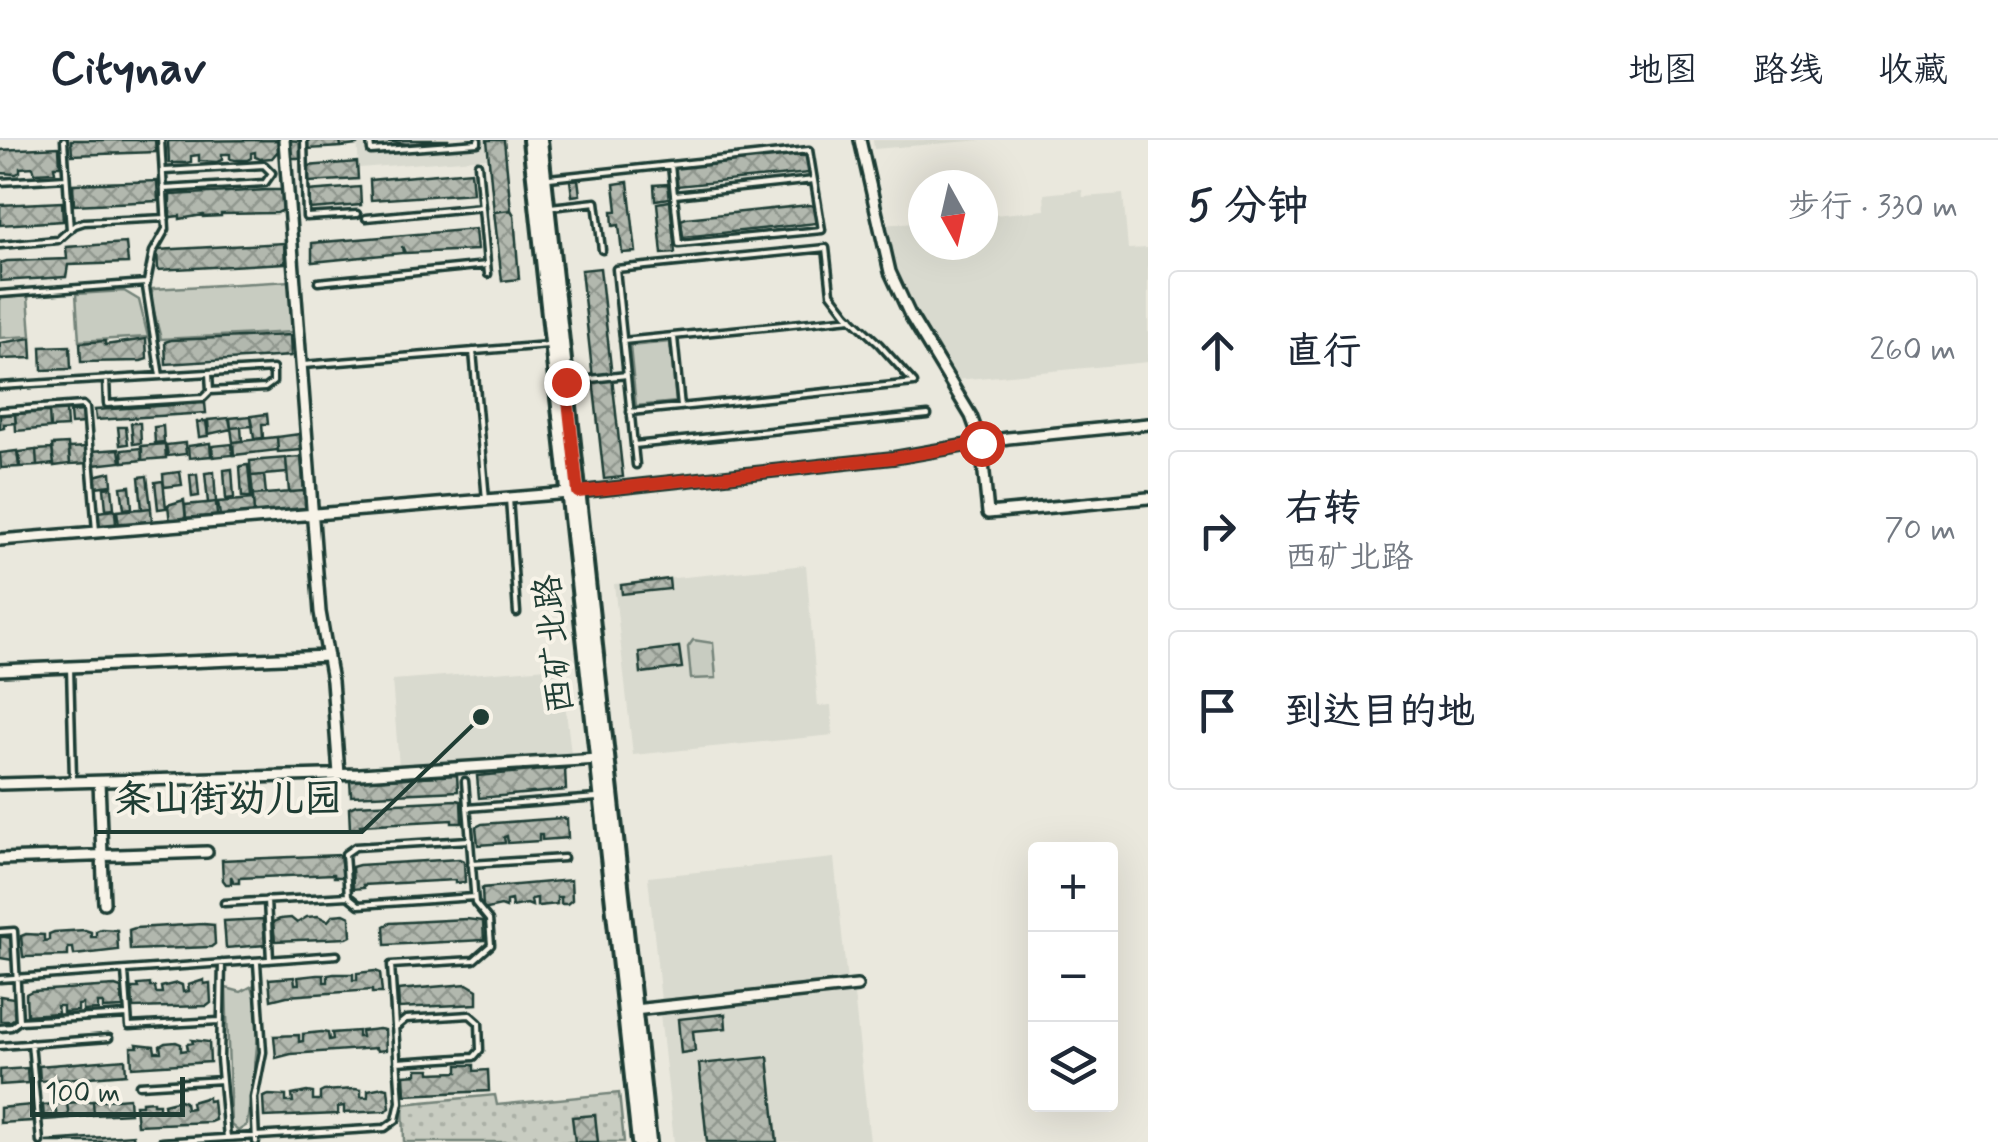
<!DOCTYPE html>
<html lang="zh">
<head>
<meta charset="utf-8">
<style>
	body { margin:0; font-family:Mynerve,"LXGW WenKai TC",sans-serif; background:#f6f6f7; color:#1f2937 }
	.controls { position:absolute; right:30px; bottom:30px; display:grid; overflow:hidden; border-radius:10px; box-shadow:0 10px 40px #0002 }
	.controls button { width:90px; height:90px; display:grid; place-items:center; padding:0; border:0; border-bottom:2px solid #e0e1e3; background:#fff; color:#1f2937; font:50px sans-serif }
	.compass { position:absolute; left:908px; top:30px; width:90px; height:90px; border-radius:50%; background:#fff; box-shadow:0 10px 40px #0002; rotate:172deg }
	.scale { position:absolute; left:30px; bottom:25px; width:155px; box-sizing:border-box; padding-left:10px; border:5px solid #1f3d34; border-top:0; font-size:28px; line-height:35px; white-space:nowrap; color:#1f3d34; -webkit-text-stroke:8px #f7f3e8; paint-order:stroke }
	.stop { position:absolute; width:30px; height:30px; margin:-22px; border:8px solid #c8321e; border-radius:50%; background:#fff }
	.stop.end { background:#c8321e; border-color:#fff; box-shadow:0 2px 10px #0008 }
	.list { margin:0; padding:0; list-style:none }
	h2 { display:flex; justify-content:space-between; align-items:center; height:130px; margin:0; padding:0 40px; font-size:42px }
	h2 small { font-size:32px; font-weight:400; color:#747a83 }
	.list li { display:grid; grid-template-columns:65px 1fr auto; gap:30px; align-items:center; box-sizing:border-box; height:160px; margin:0 20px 20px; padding:0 20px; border:2px solid #e0e1e3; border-radius:10px }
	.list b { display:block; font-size:38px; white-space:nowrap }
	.list p { margin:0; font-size:32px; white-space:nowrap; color:#747a83 }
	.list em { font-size:32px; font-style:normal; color:#747a83 }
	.icon { flex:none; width:55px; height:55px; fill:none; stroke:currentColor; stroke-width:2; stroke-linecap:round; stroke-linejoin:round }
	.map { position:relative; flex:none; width:1148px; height:1002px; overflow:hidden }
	header { display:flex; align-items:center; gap:60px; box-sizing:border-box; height:140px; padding:0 50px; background:#fff; border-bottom:2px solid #e0e1e3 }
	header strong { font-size:48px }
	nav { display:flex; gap:55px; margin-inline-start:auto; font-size:35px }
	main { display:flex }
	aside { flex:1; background:#fff }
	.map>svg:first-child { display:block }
</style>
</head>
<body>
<header>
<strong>Citynav</strong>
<nav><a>地图</a><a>路线</a><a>收藏</a></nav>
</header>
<main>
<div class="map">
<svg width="1148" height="1002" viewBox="0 0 1148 1002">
	<defs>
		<pattern id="park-dots" width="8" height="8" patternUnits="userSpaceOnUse" patternTransform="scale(2.5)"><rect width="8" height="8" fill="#c8ccc1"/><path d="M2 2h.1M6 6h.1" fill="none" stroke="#abb0a6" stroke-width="1.8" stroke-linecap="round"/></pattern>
		<pattern id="building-cross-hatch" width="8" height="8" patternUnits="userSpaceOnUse" patternTransform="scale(2.5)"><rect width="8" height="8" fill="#b2b8ae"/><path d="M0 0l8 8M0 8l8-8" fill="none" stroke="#90978e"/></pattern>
	</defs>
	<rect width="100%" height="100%" fill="#eae8dd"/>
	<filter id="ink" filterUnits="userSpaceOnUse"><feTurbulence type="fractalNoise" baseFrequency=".01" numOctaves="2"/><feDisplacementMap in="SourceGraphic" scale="20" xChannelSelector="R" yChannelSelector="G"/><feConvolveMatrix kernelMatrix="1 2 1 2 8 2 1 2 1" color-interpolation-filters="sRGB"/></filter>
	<g filter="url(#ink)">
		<!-- built -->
		<path fill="#d9dacf" d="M357,0H486L487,18L359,28Z
			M873,0H982L874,9Z
			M1082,50L1083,57L1123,54L1128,109L1148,108V222L956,240L896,135L883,85L923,81V105H983V76L1045,70L1044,54Z
			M806,425L818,566L831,565L833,595L633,615L614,444Z
			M561,527L571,614L399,626L392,540Z
			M834,718L847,842L661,861L648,737Z
			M854,854L870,1002H674L660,874Z"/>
		<!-- green -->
		<path fill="#c8ccc1" stroke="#74847a" stroke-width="2.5" d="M290,141L293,192L161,199L150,156L153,149Z
			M124,151L139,160L148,197L79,201L76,154Z
			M28,156L31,196L0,198V158Z
			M670,202L676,262L636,266L630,206Z
			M693,500L713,503L716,538L691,539L688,507Z
			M252,846C266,882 251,946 247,985L238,991L231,985L226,848L241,852Z"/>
		<!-- park -->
		<path fill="url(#park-dots)" stroke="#74847a" stroke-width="2.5" d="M619,953L624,1002H404L403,964L495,955L497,965Z"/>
		<!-- building -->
		<path fill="url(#building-cross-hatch)" stroke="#1f3d34" stroke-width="2.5" d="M71,0H155L156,12L72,15Z
			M278,0V11L272,18L260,19L255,17V12L251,13V18L247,20H235L230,19V14H222V20L217,22L199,21V15L191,16V22L186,23H169L168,1Z
			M286,0L300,1V18H286Z
			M306,0H340L341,7L307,9Z
			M340,0H357V5L341,7Z
			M376,0H449L407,4Z
			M487,0H504L511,70L494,72Z
			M59,7L60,26H54L55,32L35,33L33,27L20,28V32L16,34L0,33V10Z
			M807,13L809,33L677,46L675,27Z
			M357,22L358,39L309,42L307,26Z
			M471,31L473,53L371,60L370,40Z
			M578,39L580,55L572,56L570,40Z
			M157,41L158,61L74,65L73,44Z
			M628,42L636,112L622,113L619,85L613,86L612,71H617L614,44Z
			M668,44L670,58L655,60L654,45Z
			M360,47L361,65L310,69L308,51Z
			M268,50H282L283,70L277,73L221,74V76L203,77V75L180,79V76L170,77V55Z
			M670,61L675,113L662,114L657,63Z
			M62,62L63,81L0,85V65Z
			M809,65L815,66L817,83L683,97L681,80L686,78Z
			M511,70L514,75L519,139L502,141L494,72Z
			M475,89L477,110L405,113L402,106L403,113L312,122V103Z
			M126,103L128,123L68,125L66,137L0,141V123L7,121L67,119L66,107Z
			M284,103L285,123L158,130L157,110Z
			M600,128L623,337L604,339L581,130Z
			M290,195L291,216L166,224L165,202L171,200Z
			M31,198L32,218L0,219V203Z
			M146,199L147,219L141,221L81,222L80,203L105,201V205Z
			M70,206L71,229L42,230L41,207Z
			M205,263L206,273L96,280L95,270Z
			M66,270L67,287L50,288L49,271Z
			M49,271L50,288L16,291L15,274Z
			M84,271V283L71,284L70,272Z
			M15,274L16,283L4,284V288L0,289V275Z
			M267,274L268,284H262L263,298L254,299L251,276Z
			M251,276L253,286L231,288L230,278Z
			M229,278L231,289L209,294L208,280Z
			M206,281L208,296L199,297L197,282Z
			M131,283H140L141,303L133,304Z
			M163,286L164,302L155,303L154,287Z
			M118,287H126L128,304L120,305Z
			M241,287L242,301L233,302L231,288Z
			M300,294L302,310L278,312L277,297Z
			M277,297L278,310L234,315L233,302Z
			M185,303L186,314L168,316L166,305Z
			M210,303L211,316L189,318L188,306Z
			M68,304L70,324L54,326L52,305Z
			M165,304L166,318L142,320L141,306Z
			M232,304L233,315L213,317L212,306Z
			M87,307L89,323L70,324L69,308Z
			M142,308V320L123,322L122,310Z
			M52,309L54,324L37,326L36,310Z
			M119,309L121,322L93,325L92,311Z
			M36,310L37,326L20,327L19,312Z
			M17,311L19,327L1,328L0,313Z
			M301,317L304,351L289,352L286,318Z
			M286,318L287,333L251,336L250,321Z
			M248,325L251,357H242L240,326Z
			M232,329L234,358L226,359L224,330Z
			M111,332L112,345L95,347L94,336Z
			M180,332L182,345L164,347L163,334Z
			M214,332L216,362L208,363L205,333Z
			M197,334L199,356L192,357L190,335Z
			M264,335L266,354L253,355L251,336Z
			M147,336L151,368L142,369L139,337Z
			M163,341L166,368L158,369L155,342Z
			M130,346L132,368L124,369L121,347Z
			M112,347L114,368L106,369L104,348Z
			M304,351L306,368L254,373L253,355Z
			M253,359L254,373L220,376L218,362Z
			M184,360L186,382L170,383L168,365Z
			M216,362L217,376L186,378L185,365Z
			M151,368L152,383L119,386L117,371Z
			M115,370L116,385L99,387L97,372Z
			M669,439L670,449L622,454L621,445Z
			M679,507L682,528L641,533L639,512Z
			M565,628L566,650L479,658L477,636Z
			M457,635L458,651L351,656L350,641Z
			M456,660L461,661L462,683H452V680L360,685L361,688L350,689L349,668L356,665Z
			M562,678L567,679L568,698L542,700V694H539V701L508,703L507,696L504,697L505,703L478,705L476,687L482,684Z
			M340,715L343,737H334V734L239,738V743H234L231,736V744H226L223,740L222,720Z
			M459,719L464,721L465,742L455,743V740L363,745L364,748L353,749L352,727L359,725Z
			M571,740L572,760L567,764H561V757H557V764L537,766V758L531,759L532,766L527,764L512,767L511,760L506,761V768L501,766L483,770L482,748Z
			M344,774L350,777L351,796L347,798L275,801L273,782L280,779L291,778L297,783L307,777L318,776L328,781L333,775Z
			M263,779L265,805L226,808L224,781Z
			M466,779L483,781L484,800L385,805L384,786L390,783Z
			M203,784L214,785L215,804L211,807L130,810L129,790L135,788Z
			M101,789L117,790L118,810L74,815L73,808H68V816L23,817L21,796L26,794L44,795V801L49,800V794L54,792L85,790L91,792V797H96V791Z
			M0,796L11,798L13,820L0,818Z
			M375,831L380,833L382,853H372V850L287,856L271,860L269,839L294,837L295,844H299L298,837L317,835H324V842H328V835L334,834H353V840H357V833Z
			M204,840V844L210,843L211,863L207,866L133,868L132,848H139L138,845L150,844V847H155L156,853H162L161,847L177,843L182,845L183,852L189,851L188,845Z
			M467,844L477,850V864L399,868L398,850Z
			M115,846L121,848L123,868L103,869V863H98V870L83,871V864L78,865V871L63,872V866H57L58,873L27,875L26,854L32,851Z
			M0,856L14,858L15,878L11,881H0Z
			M725,874L726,888L693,891L695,911L681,913L678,879Z
			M379,889L385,890L386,910L377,911L376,908L291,914L276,918L274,896L299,895V902L303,901V894L322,892L328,893L329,900L333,899L332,893L358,891V897H362L361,891Z
			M192,900L209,902L210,922L132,927L131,907H138L137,904L154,906L155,912H161L160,906L165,903L176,902L181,904V911L188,910L187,904L193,903Z
			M768,917L777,1002H707L699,924Z
			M125,919L126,934L40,941L39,926Z
			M458,925H474V931L488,930L489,951L405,955L404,935L417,934V929H430V933L458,932Z
			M27,928L28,943L0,945V930Z
			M383,947L388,948L390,968L385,971L344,973V966L338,967V974L264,977L263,957L269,955L286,956V962H293L292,955L307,952L313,953V960H320V953L324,951L355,949L361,950V957H368V950Z
			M208,957V961L213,960L215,980L210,982L137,985L135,965H142V962L153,961V964H159V970H165L164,964L180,960L185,962L186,969L192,968L191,962Z
			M129,958L130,973L94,975L93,961Z
			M93,961L94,975L69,978L67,963Z
			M67,963L69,978L57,979L55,964Z
			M55,964L57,979L44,980L43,965Z
			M31,965L32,981L0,983V968Z
			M595,975L598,1002H575L572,977Z
			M133,995L134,1002H47V1001Z"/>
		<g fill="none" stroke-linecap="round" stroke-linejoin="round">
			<!-- lane casing -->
			<g stroke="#1f3d34" stroke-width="11">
				<path id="lane" d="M64,0L70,90
					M304,0L306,77L357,74
					M370,0L371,11L478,3V0
					M478,24L488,134
					M549,38L809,10L822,90L679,104L671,25
					M0,42L66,38
					M164,49L265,43L272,33L264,25L165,31
					M675,55L814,40
					M550,67L596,62L602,110
					M366,78L482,67
					M0,105L58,100L75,85L84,82L166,78
					M318,142L487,125
					M0,154L146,143
					M674,197L681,267
					M623,201L852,178
					M473,211L486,360
					M303,225L548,205
					M209,233L210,251
					M160,236L146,147L153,112L166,89L161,0
					M572,241L627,235
					M0,246C91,240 182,234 273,229V242L265,248L210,251L203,258L107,264L106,239
					M0,271L83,265L86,268L96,391
					M630,272L914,243
					M634,305L928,275
					M636,325L616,129L826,108L831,153L847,174L879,204L914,243
					M509,358L517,473
					M70,527L73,638
					M467,668L597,658
					M471,724L564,718
					M348,756L345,714L355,707L469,700
					M267,760L270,820
					M224,763L348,756L359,765L474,757
					M0,792L14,791L19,881L128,875
					M222,823L220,919L227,998
					M125,832L129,886L219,881
					M0,839L337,815
					M0,888L11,887L19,881
					M395,888L406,879L470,875L479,883L480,910L474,917L397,922
					M31,903L40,1002
					M0,906L109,898
					M139,945L222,940
					M161,1002L385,988L396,980L400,962L391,825L474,820L491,805L489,780L475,763L465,641
					M256,1002L254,958L263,912L257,823"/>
			</g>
			<!-- street casing -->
			<g stroke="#1f3d34" stroke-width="16">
				<path id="street" d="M284,0L320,472L332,541L339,634
					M860,0L890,132L910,175L971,276L981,303L988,373L1148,358
					M578,352L893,318L1008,298L1148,284
					M0,400L569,353
					M0,530L328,516
					M99,642L104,763
					M0,644L360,634L598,619
					M0,719L207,712
					M634,870L857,846"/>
			</g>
			<!-- secondary casing -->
			<g stroke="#1f3d34" stroke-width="20">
				<path id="secondary" d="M530,0L639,1002
					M540,0L649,1002"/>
			</g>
			<!-- lane -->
			<use href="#lane" stroke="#f7f3e8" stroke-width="4"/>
			<!-- street -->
			<use href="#street" stroke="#f7f3e8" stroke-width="9"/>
			<!-- secondary -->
			<use href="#secondary" stroke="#f7f3e8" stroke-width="12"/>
		</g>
	</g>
	<g fill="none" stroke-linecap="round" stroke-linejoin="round" filter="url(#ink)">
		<!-- route -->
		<path stroke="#c8321e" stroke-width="12" d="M566,242L578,352L893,318L981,303"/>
	</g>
	<g text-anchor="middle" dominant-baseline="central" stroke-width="8" stroke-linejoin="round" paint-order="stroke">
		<!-- street labels -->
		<g font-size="35" fill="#1f3d34" stroke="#f7f3e8">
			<text transform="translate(555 504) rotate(-96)">西矿北路</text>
		</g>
	</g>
	<!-- callouts -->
	<path fill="none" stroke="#1f3d34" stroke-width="4" d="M481 577L362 692H94"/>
	<circle fill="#1f3d34" stroke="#f7f3e8" stroke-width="4" cx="481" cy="577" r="10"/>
	<g font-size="38" text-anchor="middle" font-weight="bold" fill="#1f3d34" stroke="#f7f3e8" stroke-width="8" stroke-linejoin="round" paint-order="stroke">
		<text x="228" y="671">条山街幼儿园</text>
	</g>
</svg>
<div class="controls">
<button>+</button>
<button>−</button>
<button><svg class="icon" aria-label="layers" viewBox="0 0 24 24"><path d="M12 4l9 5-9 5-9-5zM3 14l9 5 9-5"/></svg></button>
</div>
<svg class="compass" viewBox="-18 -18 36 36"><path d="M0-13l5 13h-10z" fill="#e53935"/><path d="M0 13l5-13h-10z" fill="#747a83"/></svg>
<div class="scale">100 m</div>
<div class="stop" style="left:981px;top:303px"></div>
<div class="stop end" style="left:566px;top:242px"></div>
</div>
<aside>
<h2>5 分钟<small>步行 · 330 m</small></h2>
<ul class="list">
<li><svg class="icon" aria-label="ahead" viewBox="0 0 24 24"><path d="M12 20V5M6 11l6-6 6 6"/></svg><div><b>直行</b></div><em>260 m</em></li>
<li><svg class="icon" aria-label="right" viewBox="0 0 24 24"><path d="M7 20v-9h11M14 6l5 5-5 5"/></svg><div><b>右转</b><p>西矿北路</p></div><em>70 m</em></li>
<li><svg class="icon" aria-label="arrive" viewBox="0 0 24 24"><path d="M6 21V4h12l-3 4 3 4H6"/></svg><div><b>到达目的地</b></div></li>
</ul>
</aside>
</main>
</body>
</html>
